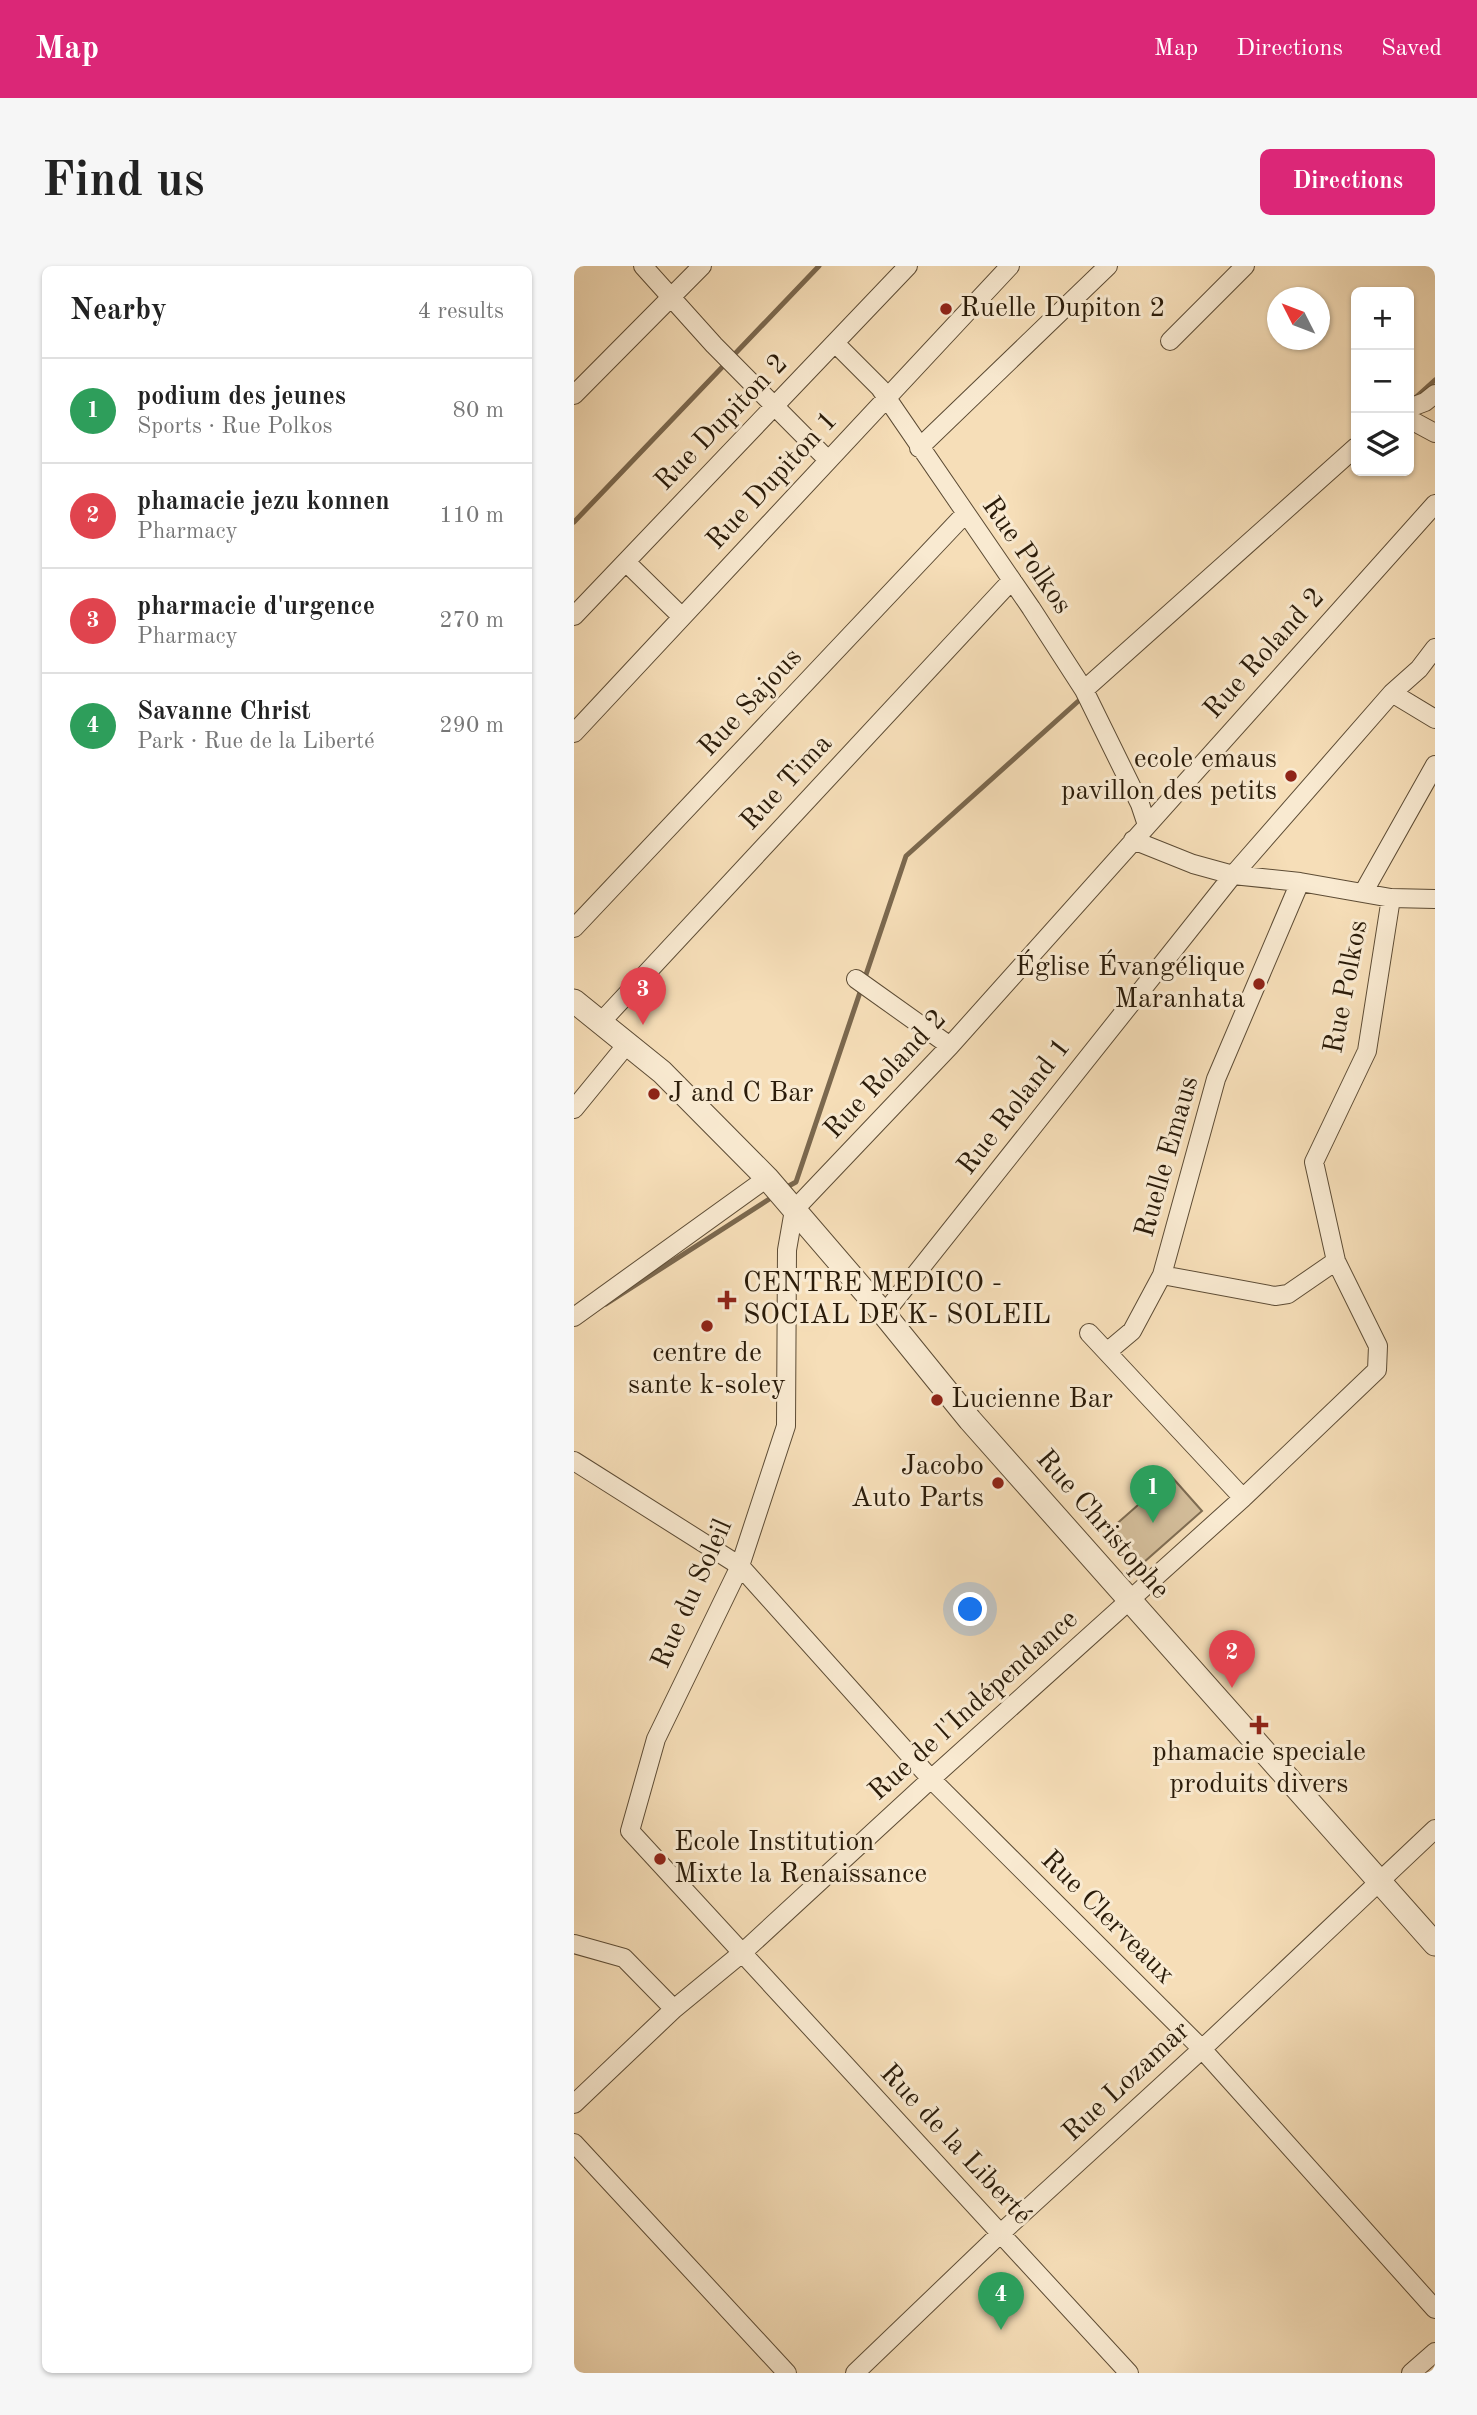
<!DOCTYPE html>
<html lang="en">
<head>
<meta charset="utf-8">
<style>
	body { margin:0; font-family:"Old Standard TT",serif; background:#f6f6f6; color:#222 }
	.controls { position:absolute; right:21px; top:21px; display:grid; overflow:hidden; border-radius:10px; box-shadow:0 2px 5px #0004 }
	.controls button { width:63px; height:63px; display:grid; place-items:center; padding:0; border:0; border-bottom:2px solid #e0e0e0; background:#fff; color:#222; font:35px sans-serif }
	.compass { position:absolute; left:693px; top:21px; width:63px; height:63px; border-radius:50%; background:#fff; box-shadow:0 2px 5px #0004; rotate:312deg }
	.you { position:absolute; left:397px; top:1344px; width:24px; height:24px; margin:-18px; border:5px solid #fff; border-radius:50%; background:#1a73e8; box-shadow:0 0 0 10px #1a73e833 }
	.badge { display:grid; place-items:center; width:46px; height:46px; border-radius:50%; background:#db2777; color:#fff; font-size:23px; font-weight:700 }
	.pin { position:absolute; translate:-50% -58px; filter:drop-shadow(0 2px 4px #0008) }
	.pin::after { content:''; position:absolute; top:37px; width:24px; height:21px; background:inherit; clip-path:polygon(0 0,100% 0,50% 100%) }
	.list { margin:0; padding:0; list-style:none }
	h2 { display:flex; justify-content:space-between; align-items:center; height:91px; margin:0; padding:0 28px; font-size:30px }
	h2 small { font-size:23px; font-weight:400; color:#767676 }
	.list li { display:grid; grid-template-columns:46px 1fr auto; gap:21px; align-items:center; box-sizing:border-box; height:105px; padding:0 28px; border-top:2px solid #e0e0e0 }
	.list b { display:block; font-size:26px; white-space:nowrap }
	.list p { margin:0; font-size:23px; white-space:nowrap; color:#767676 }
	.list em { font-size:23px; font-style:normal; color:#767676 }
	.icon { flex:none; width:38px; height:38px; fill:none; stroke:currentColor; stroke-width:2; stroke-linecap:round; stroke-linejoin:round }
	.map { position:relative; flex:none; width:861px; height:2107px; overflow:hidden; border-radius:10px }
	header { display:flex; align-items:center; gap:42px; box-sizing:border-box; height:98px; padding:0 35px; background:#db2777; color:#fff }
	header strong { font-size:33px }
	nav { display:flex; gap:38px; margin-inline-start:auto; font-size:24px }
	.intro { display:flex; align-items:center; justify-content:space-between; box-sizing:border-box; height:168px; padding:0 42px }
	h1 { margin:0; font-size:49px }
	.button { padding:18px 32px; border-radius:10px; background:#db2777; color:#fff; font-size:24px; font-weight:700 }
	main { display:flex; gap:42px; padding:0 42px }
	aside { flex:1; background:#fff; border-radius:10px; box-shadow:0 2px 5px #0004 }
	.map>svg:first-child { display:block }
</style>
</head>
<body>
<header>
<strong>Map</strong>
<nav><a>Map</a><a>Directions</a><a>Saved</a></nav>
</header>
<div class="intro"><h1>Find us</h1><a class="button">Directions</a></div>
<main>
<aside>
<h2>Nearby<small>4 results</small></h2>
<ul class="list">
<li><span class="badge" style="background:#2e9e5b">1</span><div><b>podium des jeunes</b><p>Sports · Rue Polkos</p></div><em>80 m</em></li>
<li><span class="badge" style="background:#e0444e">2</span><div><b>phamacie jezu konnen</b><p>Pharmacy</p></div><em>110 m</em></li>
<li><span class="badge" style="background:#e0444e">3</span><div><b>pharmacie d'urgence</b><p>Pharmacy</p></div><em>270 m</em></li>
<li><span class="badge" style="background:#2e9e5b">4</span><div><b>Savanne Christ</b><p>Park · Rue de la Liberté</p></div><em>290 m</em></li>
</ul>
</aside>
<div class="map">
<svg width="861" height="2107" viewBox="0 0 861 2107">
	<rect width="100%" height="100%" fill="#f6deb8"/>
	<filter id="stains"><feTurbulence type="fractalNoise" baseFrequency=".00286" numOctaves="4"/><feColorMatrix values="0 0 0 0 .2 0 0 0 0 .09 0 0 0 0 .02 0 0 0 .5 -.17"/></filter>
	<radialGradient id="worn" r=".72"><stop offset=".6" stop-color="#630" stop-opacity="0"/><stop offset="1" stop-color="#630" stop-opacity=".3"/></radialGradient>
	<!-- green -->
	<path fill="#d3bd9a" stroke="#7e6c52" stroke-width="2" d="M597,1210L628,1245L561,1304L530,1269Z"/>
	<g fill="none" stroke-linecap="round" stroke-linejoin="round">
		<!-- stream -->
		<path stroke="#7b684e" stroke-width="5" d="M840,133L861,114
			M0,256L245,0
			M211,922L222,916L332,590L510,430
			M32,1038L200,930"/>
		<!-- minor casing -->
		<g stroke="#5d4c35" stroke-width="20">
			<path id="minor" d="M69,0L140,79L254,194
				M596,75L671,0
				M261,77L306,122L457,342L510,424L566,538L573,559
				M0,129L128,0
				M835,142L851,136L861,128
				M835,153L861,167
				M345,182L534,0
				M52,296L108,351
				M0,350L334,0
				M510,424L782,181
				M818,427L861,453
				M0,467L436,0
				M726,616L642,813L588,1009L701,1030L714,1028L762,995
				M789,627L861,499
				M817,632L861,633
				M0,662L391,248
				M282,713L376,780
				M27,756L438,314
				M0,843L54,777
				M310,1048L659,609L818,427L845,403L861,382
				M0,1051L193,912
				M515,1067L669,1232
				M533,1086L558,1065L588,1009
				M0,1195L166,1300L357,1513L628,1783L861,2043
				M0,1678L50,1692L100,1743
				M0,1838L100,1743L168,1687L357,1513L669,1232L803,1104L804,1080L762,995L740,896L793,785L817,632L726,616L659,609L619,598L559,574
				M0,1877L213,2107
				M281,2107L427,1967L628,1783L861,1563
				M555,2107L56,1565L82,1473L166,1300L212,1160L213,984L220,944L376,780L861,238
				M837,2107L861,2086"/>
		</g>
		<!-- tertiary casing -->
		<g stroke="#5d4c35" stroke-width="25">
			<path id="tertiary" d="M0,735L88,806L193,912L310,1048L396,1154L861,1678"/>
		</g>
		<!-- minor -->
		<use href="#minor" stroke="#f9ead1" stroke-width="18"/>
		<!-- tertiary -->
		<use href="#tertiary" stroke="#f9ead1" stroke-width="23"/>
	</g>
	<!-- markers -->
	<g fill="#8f2418" stroke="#f9ead1" stroke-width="2.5">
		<circle cx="372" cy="43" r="7"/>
		<circle cx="717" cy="510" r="7"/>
		<circle cx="685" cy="718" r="7"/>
		<circle cx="80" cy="828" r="7"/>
		<path d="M149.5 1023.5h7v7h7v7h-7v7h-7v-7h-7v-7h7z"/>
		<circle cx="133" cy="1060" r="7"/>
		<circle cx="363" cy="1134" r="7"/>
		<circle cx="424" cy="1217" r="7"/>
		<path d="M681.5 1448.5h7v7h7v7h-7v7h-7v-7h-7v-7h7z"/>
		<circle cx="86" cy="1593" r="7"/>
	</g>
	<g text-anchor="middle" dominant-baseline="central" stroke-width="6" stroke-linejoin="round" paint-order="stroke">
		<!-- poi labels -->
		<g font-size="28" fill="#2a1b09" stroke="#f9ead1" text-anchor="start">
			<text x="386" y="43">Ruelle Dupiton 2</text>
			<text x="703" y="494" text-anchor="end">ecole emaus<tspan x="703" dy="32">pavillon des petits</tspan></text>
			<text x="671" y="702" text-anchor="end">Église Évangélique<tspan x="671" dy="32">Maranhata</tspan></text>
			<text x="94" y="828">J and C Bar</text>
			<text x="169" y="1018">CENTRE MEDICO -<tspan x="169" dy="32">SOCIAL DE K- SOLEIL</tspan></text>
			<text x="133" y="1088" text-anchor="middle">centre de<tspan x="133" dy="32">sante k-soley</tspan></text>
			<text x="377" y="1134">Lucienne Bar</text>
			<text x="410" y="1201" text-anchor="end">Jacobo<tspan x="410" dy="32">Auto Parts</tspan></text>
			<text x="685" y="1487" text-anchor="middle">phamacie speciale<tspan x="685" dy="32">produits divers</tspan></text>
			<text x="100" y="1577">Ecole Institution<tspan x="100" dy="32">Mixte la Renaissance</tspan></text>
		</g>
		<!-- street labels -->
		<g font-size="28" fill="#2a1b09" stroke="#f9ead1">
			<text transform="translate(148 157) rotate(-46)">Rue Dupiton 2</text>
			<text transform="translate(199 215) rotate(-47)">Rue Dupiton 1</text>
			<text transform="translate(452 290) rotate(55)">Rue Polkos</text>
			<text transform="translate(691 388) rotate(-48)">Rue Roland 2</text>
			<text transform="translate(177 437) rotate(-47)">Rue Sajous</text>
			<text transform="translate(213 517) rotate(-47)">Rue Tima</text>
			<text transform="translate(773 721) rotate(-79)">Rue Polkos</text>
			<text transform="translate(312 809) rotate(-47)">Rue Roland 2</text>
			<text transform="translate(441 841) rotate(-52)">Rue Roland 1</text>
			<text transform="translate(594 891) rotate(-74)">Ruelle Emaus</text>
			<text transform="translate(528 1259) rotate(49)">Rue Christophe</text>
			<text transform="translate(119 1328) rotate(-66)">Rue du Soleil</text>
			<text transform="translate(400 1440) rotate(-42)">Rue de l'Indépendance</text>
			<text transform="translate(533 1652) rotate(45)">Rue Clerveaux</text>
			<text transform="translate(553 1816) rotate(-43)">Rue Lozamar</text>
			<text transform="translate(381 1879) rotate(47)">Rue de la Liberté</text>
		</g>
	</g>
	<rect width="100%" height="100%" filter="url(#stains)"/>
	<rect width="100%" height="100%" fill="url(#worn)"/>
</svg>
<div class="controls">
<button>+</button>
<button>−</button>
<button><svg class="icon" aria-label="layers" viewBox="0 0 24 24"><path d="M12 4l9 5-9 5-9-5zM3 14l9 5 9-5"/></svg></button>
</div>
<svg class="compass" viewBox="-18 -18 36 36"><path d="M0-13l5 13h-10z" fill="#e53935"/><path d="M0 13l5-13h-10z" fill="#767676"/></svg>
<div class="you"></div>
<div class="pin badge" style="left:579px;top:1257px;background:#2e9e5b">1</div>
<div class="pin badge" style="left:658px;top:1422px;background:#e0444e">2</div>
<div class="pin badge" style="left:69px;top:759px;background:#e0444e">3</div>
<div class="pin badge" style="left:427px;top:2064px;background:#2e9e5b">4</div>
</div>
</main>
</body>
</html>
